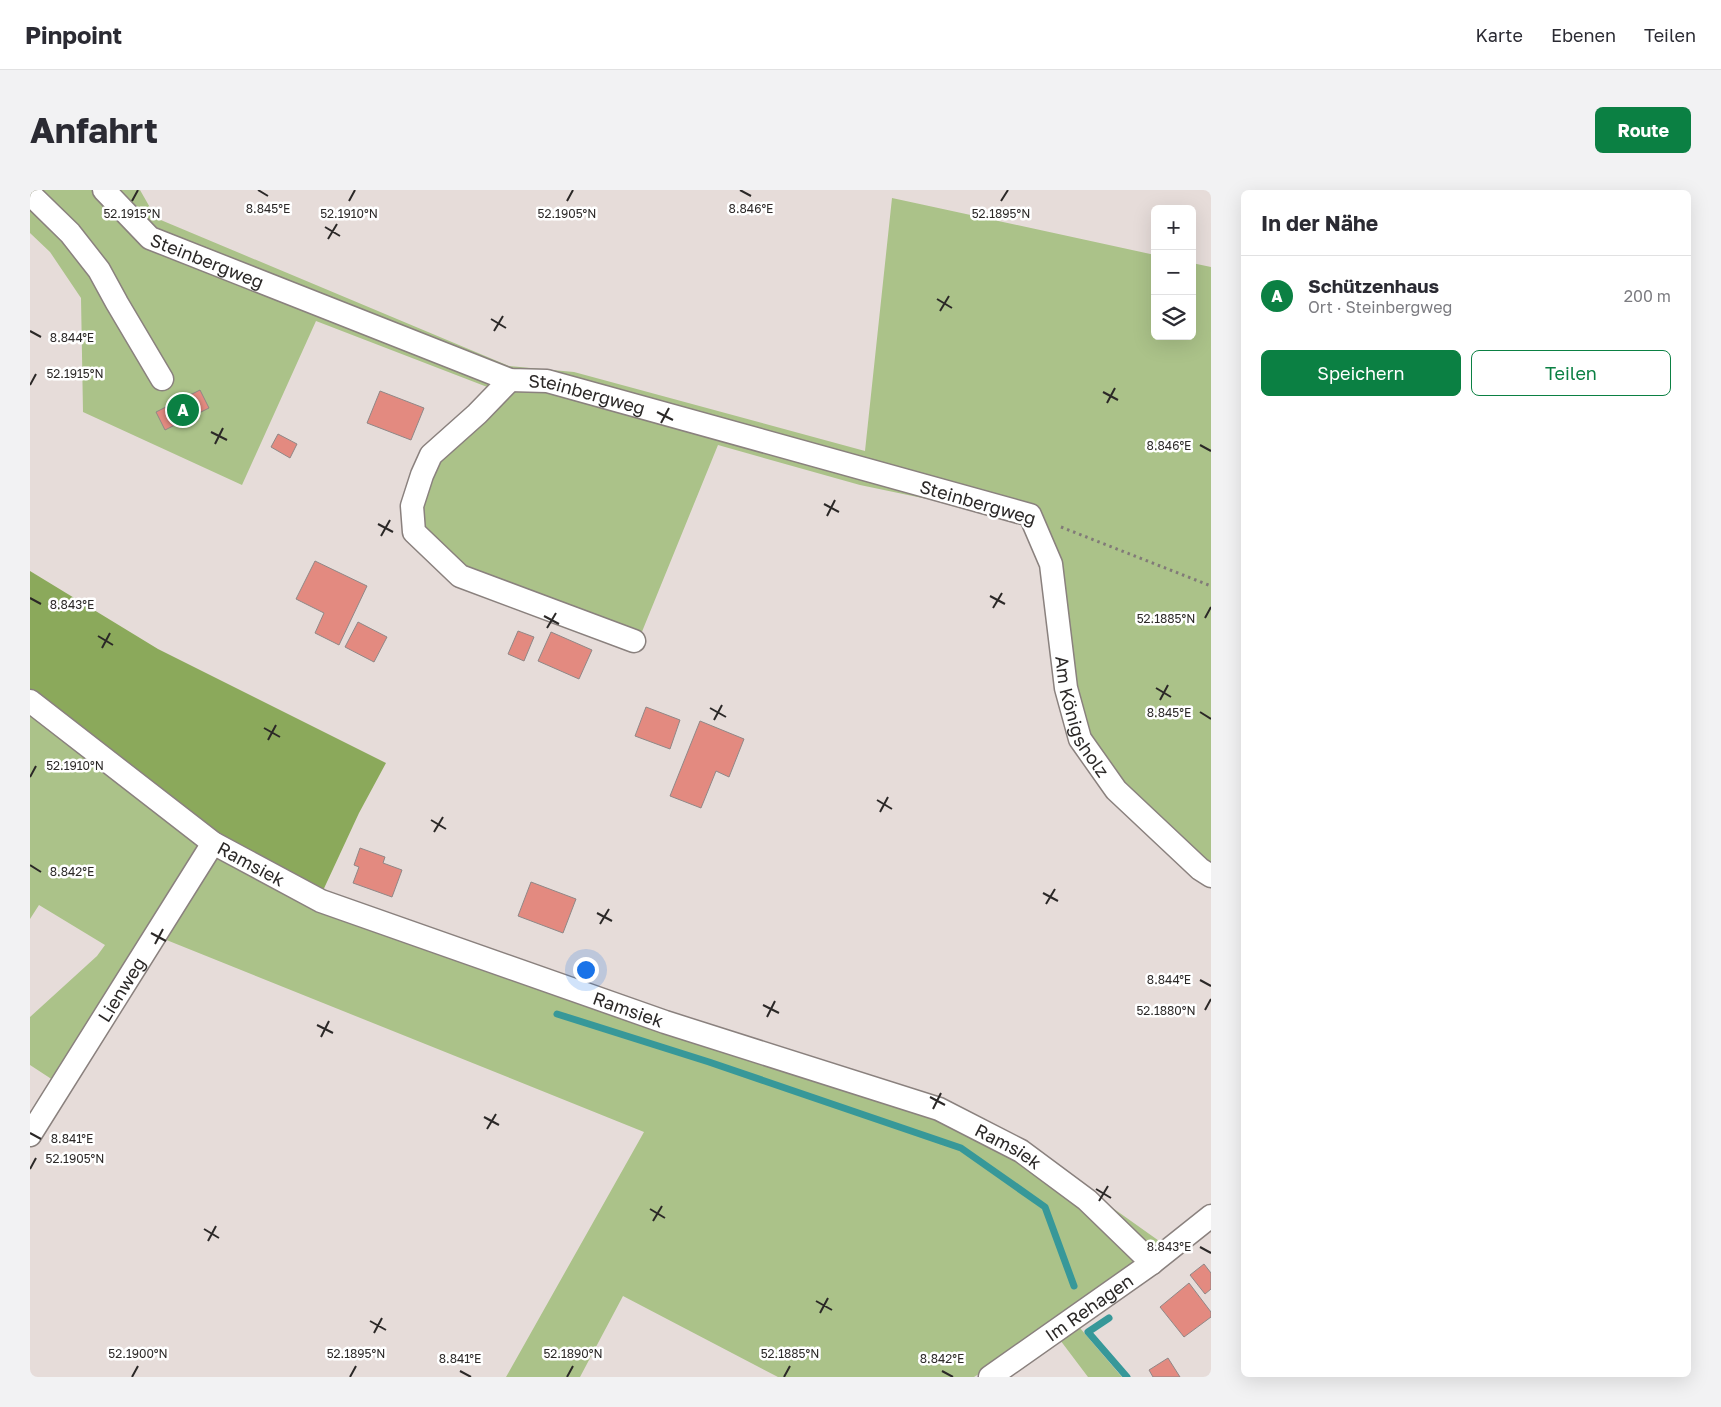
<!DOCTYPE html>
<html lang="de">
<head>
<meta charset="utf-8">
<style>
	body { margin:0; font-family:"Golos Text",sans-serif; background:#f2f2f3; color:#2b2b33 }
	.controls { position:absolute; right:15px; top:15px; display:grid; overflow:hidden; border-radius:8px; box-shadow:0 5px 20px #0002 }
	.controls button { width:45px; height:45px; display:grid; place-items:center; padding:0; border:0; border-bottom:1px solid #e1e1e2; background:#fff; color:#2b2b33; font:25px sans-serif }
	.you { position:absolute; left:555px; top:779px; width:18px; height:18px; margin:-12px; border:4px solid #fff; border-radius:50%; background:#1a73e8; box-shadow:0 0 0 8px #1a73e833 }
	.badge { display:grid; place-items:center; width:32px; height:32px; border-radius:50%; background:#0b8043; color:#fff; font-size:16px; font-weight:700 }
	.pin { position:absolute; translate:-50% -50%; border:2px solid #fff; box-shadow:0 1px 5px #0006 }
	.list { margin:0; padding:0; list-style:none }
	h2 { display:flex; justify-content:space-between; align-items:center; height:65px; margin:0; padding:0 20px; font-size:21px }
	h2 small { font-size:16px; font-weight:400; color:#7c7c81 }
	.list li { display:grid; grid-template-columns:32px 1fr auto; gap:15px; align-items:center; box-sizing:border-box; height:80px; padding:0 20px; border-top:1px solid #e1e1e2 }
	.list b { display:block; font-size:19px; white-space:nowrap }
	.list p { margin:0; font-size:16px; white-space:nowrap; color:#7c7c81 }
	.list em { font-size:16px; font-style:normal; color:#7c7c81 }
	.actions { display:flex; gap:10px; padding:15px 20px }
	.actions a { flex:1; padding:11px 0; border:1px solid #0b8043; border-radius:8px; text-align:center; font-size:18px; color:#0b8043 }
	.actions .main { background:#0b8043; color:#fff }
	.icon { flex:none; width:28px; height:28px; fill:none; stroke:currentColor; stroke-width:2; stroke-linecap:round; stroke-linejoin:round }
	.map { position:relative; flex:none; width:1181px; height:1187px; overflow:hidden; border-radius:8px }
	header { display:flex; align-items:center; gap:30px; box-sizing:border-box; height:70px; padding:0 25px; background:#fff; border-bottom:1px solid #e1e1e2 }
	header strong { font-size:24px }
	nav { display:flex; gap:28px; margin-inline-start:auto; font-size:18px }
	.intro { display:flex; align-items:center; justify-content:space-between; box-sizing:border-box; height:120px; padding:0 30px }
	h1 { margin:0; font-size:35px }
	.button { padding:12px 22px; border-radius:8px; background:#0b8043; color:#fff; font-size:18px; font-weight:700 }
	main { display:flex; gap:30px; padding:0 30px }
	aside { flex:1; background:#fff; border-radius:8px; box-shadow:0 5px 20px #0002 }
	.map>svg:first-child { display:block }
</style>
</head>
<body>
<header>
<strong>Pinpoint</strong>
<nav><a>Karte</a><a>Ebenen</a><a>Teilen</a></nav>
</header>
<div class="intro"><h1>Anfahrt</h1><a class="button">Route</a></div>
<main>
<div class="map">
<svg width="1181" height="1187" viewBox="0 0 1181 1187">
	<rect width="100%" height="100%" fill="#e6dcd9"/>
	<!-- green -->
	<path fill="#abc289" d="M0,0H110L126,28L479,176L544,182L835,261L862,8L1125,65V146H1162V73L1181,77V693L1043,549L1018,377L993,329L830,295L688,255L609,449L431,380L388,338L398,280L478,205L286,131L212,295L53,222L51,108L20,62L0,43Z
		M0,499L186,645L290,707L994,955L1139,1058L1038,1124L1092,1187H1058L1021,1138L944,1187H748L593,1106L550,1187H476L614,942L129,747L26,892L0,875V827L67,766L75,755L9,715L0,729Z"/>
	<!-- forest -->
	<path fill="#8ba95b" d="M0,381L128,459L356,573L329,623L290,707L186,645L0,499Z"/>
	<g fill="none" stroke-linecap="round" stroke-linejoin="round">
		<!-- stream -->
		<path stroke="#379899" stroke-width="7" d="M527,824L679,872L931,958L1015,1017L1044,1096
			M1079,1128L1058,1142L1097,1187"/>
	</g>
	<!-- building -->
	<path fill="#e38a80" stroke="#908786" d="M170,200L179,218L135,240L126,222Z
		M350,201L394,218L381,250L337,233Z
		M248,244L267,254L260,268L241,257Z
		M285,371L337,396L309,455L285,443L294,423L266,409Z
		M328,432L357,447L344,472L315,457Z
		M488,441L504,447L494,471L478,464Z
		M521,442L562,460L549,489L508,471Z
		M616,517L650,530L640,559L605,546Z
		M670,531L714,549L699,587L686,581L671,618L640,606Z
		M330,658L355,667L353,673L372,680L362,707L323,693L329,677L324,675Z
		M501,692L546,709L533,743L488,726Z
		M1174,1074L1181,1083V1099L1175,1104L1160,1085Z
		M1159,1093L1181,1122V1127L1154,1147L1130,1117Z
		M1138,1168L1150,1187H1123L1119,1180Z"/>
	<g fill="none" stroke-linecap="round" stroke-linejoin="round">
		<!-- minor casing -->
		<g stroke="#8a817e" stroke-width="25">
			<g id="minor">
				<path id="s1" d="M74,0L120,48L480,190L517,191L1000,325L1021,374L1036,498L1050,549L1086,600L1170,679L1181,686"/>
				<path d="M0,4L40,43L69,80L87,113L132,189"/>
				<path d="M480,190L447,224L401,265L392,285L382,316L384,342L430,386L604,451"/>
				<path id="s2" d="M0,511L183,653L291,711L635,832L909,919L991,961L1057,1010L1122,1073"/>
				<path id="s3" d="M0,945L183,653"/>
				<path id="s4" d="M960,1187L1122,1073L1181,1026"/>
			</g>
		</g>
		<!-- path -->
		<path stroke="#817a78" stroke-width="3" stroke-dasharray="2.5 4" stroke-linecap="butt" d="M1031,337L1181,396"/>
		<!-- minor -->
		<use href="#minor" stroke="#fff" stroke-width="22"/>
	</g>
	<!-- ticks -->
	<path fill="none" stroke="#2b2827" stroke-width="2" d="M228,0L238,6M710,0L721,6M102,11L108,0M319,11L325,0M537,11L543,0M971,11L978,0M295,37L310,46M298,49L307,34M907,109L922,118M910,121L919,106M461,129L476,138M0,141L11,147M464,141L473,126M0,195L6,184M1073,202L1088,210M1077,213L1085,198M627,222L643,230M631,233L639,218M181,242L197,250M185,254L193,238M1170,255L1181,261M794,314L809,322M797,326L805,310M348,334L363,342M351,346L360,330M960,406L975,414M0,408L11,414M963,418L972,403M514,426L529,434M1175,428L1181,417M517,438L526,423M68,446L83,455M72,458L80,443M1126,498L1141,507M1130,510L1138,495M680,518L696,527M1170,522L1181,529M684,530L692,515M234,538L250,547M238,550L246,535M0,587L6,576M847,610L862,619M850,622L858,607M401,630L416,639M404,642L413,627M0,675L11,682M1013,703L1028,711M1016,714L1025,699M567,723L582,731M570,734L579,719M121,743L136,751M125,754L133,739M1170,790L1181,796M733,815L749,823M1175,820L1181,809M737,827L745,811M287,835L303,843M291,847L299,831M900,907L915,915M903,919L911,903M454,927L469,935M457,939L466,924M0,943L11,949M0,979L6,968M1066,999L1081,1008M1069,1011L1078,996M620,1019L635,1028M623,1031L632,1016M174,1039L189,1048M178,1051L186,1036M1170,1057L1181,1063M786,1111L802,1120M790,1123L798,1108M340,1131L356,1140M344,1143L352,1128M430,1181L441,1187M912,1181L923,1187M102,1187L108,1176M320,1187L326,1176M537,1187L543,1176M754,1187L760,1176"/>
	<g text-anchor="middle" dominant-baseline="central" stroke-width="5" stroke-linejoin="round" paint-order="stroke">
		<!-- street labels -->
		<g font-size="18" fill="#2b2827" stroke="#fff">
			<text stroke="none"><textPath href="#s1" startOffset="128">Steinbergweg</textPath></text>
			<text stroke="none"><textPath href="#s1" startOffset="532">Steinbergweg</textPath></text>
			<text transform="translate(948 312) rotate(16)">Steinbergweg</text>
			<text stroke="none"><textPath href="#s1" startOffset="1202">Am Königsholz</textPath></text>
			<text stroke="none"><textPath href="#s2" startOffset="275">Ramsiek</textPath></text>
			<text stroke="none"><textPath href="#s3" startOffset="172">Lienweg</textPath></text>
			<text stroke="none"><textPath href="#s2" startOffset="680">Ramsiek</textPath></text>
			<text stroke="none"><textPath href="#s2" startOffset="1085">Ramsiek</textPath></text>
			<text stroke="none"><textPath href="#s4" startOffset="121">Im Rehagen</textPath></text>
		</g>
	</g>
	<g font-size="12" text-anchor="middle" fill="#2b2827" stroke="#fff" stroke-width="5" stroke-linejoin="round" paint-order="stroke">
		<text x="721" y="23">8.846°E</text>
		<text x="238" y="23">8.845°E</text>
		<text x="102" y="28">52.1915°N</text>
		<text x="319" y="28">52.1910°N</text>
		<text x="537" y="28">52.1905°N</text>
		<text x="971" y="28">52.1895°N</text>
		<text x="42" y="152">8.844°E</text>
		<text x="45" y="188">52.1915°N</text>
		<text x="1139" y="260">8.846°E</text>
		<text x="42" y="419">8.843°E</text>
		<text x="1136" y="433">52.1885°N</text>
		<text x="1139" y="527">8.845°E</text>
		<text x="45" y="580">52.1910°N</text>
		<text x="42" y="686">8.842°E</text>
		<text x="1139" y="794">8.844°E</text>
		<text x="1136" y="825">52.1880°N</text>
		<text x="42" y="953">8.841°E</text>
		<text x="45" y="973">52.1905°N</text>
		<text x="1139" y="1061">8.843°E</text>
		<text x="108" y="1168">52.1900°N</text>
		<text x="326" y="1168">52.1895°N</text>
		<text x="543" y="1168">52.1890°N</text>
		<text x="760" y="1168">52.1885°N</text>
		<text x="430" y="1173">8.841°E</text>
		<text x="912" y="1173">8.842°E</text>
	</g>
</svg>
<div class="controls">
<button>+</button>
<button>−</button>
<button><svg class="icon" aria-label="layers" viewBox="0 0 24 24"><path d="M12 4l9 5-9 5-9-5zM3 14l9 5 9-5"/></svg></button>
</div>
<div class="you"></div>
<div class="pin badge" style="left:153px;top:220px">A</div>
</div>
<aside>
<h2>In der Nähe<small></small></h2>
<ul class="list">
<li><span class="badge">A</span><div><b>Schützenhaus</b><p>Ort · Steinbergweg</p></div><em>200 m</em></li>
</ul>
<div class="actions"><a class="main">Speichern</a><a>Teilen</a></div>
</aside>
</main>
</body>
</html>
